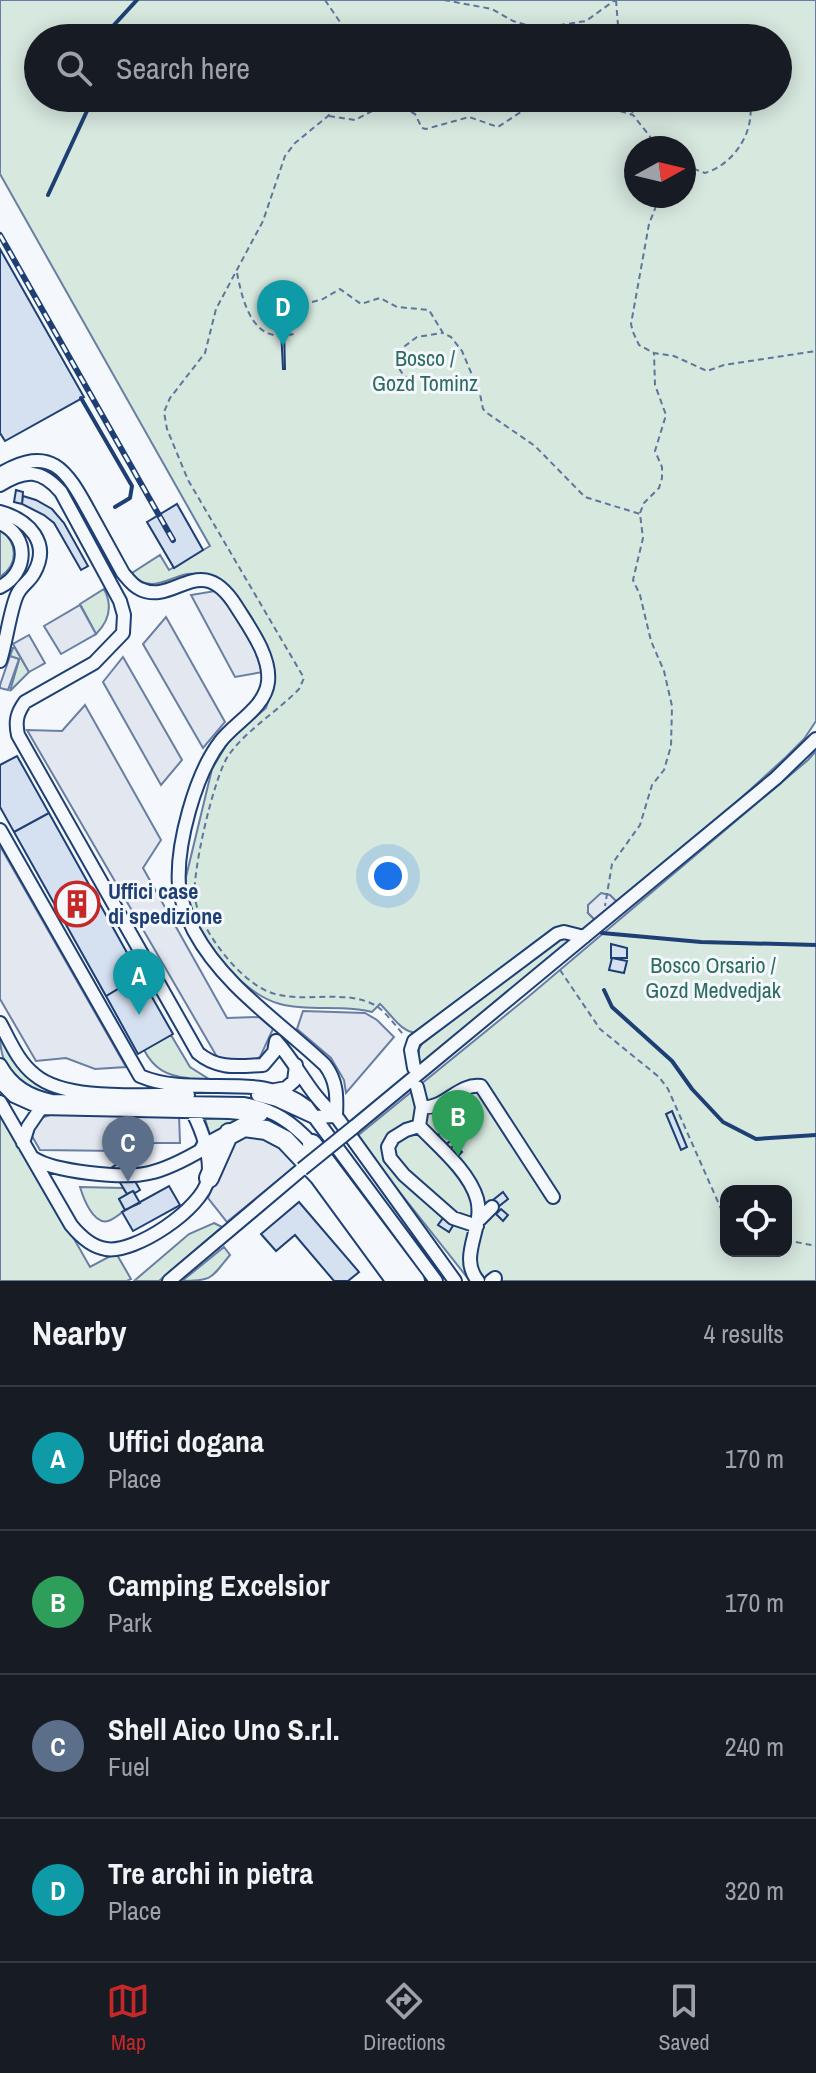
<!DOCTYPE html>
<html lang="en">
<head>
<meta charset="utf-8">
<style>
	body { margin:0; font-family:"Archivo Narrow",sans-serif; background:#242831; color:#f1f3f6 }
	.controls { position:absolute; right:24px; bottom:24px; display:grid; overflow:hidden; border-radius:16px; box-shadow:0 4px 20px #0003 }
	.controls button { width:72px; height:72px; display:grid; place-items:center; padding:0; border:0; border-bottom:2px solid #363941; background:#171b24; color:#f1f3f6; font:40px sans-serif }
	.compass { position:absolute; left:624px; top:136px; width:72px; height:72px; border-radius:50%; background:#171b24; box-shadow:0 4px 20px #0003; rotate:82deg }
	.you { position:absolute; left:388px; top:876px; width:28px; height:28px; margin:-20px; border:6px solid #fff; border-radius:50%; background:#1a73e8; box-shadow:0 0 0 12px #1a73e833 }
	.badge { display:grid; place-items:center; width:52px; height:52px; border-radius:50%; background:#c62828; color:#fff; font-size:26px; font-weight:700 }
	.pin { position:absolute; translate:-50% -66px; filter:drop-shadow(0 2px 4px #0008) }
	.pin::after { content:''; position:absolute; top:42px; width:28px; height:24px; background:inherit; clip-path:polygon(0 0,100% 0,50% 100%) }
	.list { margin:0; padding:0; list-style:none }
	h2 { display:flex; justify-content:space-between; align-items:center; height:104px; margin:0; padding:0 32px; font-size:34px }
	h2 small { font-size:26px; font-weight:400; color:#9ea1a6 }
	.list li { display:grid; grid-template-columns:52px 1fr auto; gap:24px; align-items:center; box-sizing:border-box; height:144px; padding:0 32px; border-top:2px solid #363941 }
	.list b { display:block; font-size:30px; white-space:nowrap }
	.list p { margin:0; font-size:26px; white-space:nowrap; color:#9ea1a6 }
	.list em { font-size:26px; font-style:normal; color:#9ea1a6 }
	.icon { flex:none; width:44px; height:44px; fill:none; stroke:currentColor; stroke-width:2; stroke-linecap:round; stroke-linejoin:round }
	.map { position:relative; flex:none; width:816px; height:1281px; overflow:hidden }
	.search { position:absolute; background:#171b24; box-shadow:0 4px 20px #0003; left:24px; right:24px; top:24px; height:88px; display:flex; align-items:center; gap:20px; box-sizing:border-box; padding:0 28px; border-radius:44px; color:#9ea1a6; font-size:30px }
	.sheet { height:680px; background:#171b24 }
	nav { display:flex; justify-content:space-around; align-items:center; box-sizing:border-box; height:112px; border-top:2px solid #363941; background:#171b24; font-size:22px; color:#9ea1a6 }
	nav a { display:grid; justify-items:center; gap:4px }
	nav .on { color:#c62828 }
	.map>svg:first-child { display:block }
</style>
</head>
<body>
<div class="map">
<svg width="816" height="1281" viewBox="0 0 816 1281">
	<rect width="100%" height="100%" fill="#f4f7fb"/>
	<!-- green -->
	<path fill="#d7e8df" stroke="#687fa3" stroke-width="2" fill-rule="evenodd" d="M0,0H816V721L804,739L786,757L674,859L618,903L588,913L595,920L584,930L563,926L557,929L418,1033C401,1033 392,1015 380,1004L372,1012C342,1004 310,1012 280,1004C237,993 182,922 186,877L212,769L230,739L266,708L271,692L273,671L214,578C205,575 197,573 187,574C167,578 149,595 132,573L160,555L169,570L210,546L0,174ZM38,38H778V98H38ZM636,148H684V196H636Z
		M0,529C18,543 19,564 0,577Z
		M104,589C113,606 109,621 96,634L80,604Z
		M13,648H15L29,672L10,691L19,660L10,656Z
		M816,751V1281H470L356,1137L528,997L808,760ZM726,1191H786V1251H726Z
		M564,937L568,939L566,946L419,1065V1049L423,1042L557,939Z
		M0,1035C14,1060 25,1079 50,1092V1096C18,1085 0,1071 0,1035Z
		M171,1035L190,1067L212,1081L188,1083V1078C167,1076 154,1069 144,1050Z
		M0,1109L90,1267L116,1253L131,1279L127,1281H0Z
		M237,1117L254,1118L211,1139L205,1119Z
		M80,1187L123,1188L127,1194L119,1199L125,1210C120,1214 113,1220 108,1221C93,1225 83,1197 80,1187Z
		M214,1223L222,1227L159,1281H134L189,1234Z
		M224,1247L230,1255C211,1278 213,1281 182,1281Z"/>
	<!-- parking -->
	<path fill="#e3e8f0" stroke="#687fa3" stroke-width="2" d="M221,590L262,663L263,672L235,677L191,595Z
		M80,605L96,634L61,654L44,626Z
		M166,617L225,722L203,748L143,644Z
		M29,635L45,663L29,672L13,644Z
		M10,656L19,659L8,690L0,688V685Z
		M123,657L182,760L161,785L103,682Z
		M85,705L161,840L143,868L227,1018L259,1017L273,1029L260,1057L249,1062H220L27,730L62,731Z
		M0,846L126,1067L95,1069L66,1058L36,1061L0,999Z
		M601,893L610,895L618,903L595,920L588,913V905Z
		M303,1011L365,1013L377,1020L394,1037L346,1093L344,1080L331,1058L297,1029Z
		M53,1114L179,1115L180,1143H120L119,1151L40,1150L32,1136L33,1129L41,1118Z
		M240,1136H266L299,1163L227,1222L208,1198L230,1143Z"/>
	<!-- building -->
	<path fill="#d5e0f0" stroke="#1d3f73" stroke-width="2" d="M0,249L84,397L5,441L0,433Z
		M281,329H284L285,369H283Z
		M16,490L23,492L22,504L14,502Z
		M23,496L36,500L52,509L64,523L88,566L81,570L54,523L44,515L22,504Z
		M177,504L203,550L174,568L147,522Z
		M17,756L49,813L14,832L0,807V765Z
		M49,813L140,976L106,996L14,832Z
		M611,944L627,948V958H611Z
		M612,958L627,961L624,973L609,970Z
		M140,976L173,1034L138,1054L106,996Z
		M672,1111L687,1147L681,1150L666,1114Z
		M444,1129L453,1139L445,1145L438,1135Z
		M455,1144L462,1152L457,1157L450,1149Z
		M123,1160L140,1190L135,1193L133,1191L127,1194L111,1168Z
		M169,1186L180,1205L133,1231L122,1212Z
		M133,1191L140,1203L125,1210L119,1199Z
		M503,1192L508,1199L498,1207L493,1200Z
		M299,1202L359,1272L348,1281H334L295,1235L276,1251L261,1234Z
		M501,1209L508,1215L503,1221L496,1214Z
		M443,1218L454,1224L449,1232L438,1225Z"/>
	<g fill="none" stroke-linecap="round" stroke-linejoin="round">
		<!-- minor casing -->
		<g stroke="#1d3f73" stroke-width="16">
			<path id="minor" d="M0,474C51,444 66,469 90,513C101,533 112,553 123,573C128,579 133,586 140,589C175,606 200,549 236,606C249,627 271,656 268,682C265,708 234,723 220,742C195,775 176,845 179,886C181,902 187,917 194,931C224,987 281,1023 325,1065C337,1081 337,1096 336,1116L455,1281
				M0,485C26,469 41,469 61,492L120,601L124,615L123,633L94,663L25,702C17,713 15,721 18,735L198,1053C218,1070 239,1066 263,1065L274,1052L276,1041
				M0,512C29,520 51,543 34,573C30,581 22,585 18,593C11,604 6,644 0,661
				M0,523C30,536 28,573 0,587
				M0,830L140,1076C194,1099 260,1069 307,1107L436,1281
				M0,1023C10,1041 18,1062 35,1075C67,1102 145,1094 188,1095
				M0,1065C12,1086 28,1096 52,1101L243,1104C273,1109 292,1122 312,1144
				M414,1068L411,1050L414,1041L557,934L564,932L584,937
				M0,1082L14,1096L41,1108L229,1112L261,1115
				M417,1087L422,1107L419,1126C438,1146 469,1171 477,1199C485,1228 457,1256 478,1281
				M275,1090L286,1088L294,1081L296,1065
				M258,1095L277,1100L314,1117L336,1116C310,1096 298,1065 276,1041
				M0,1102L71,1225C80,1236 92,1247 106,1249C135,1254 203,1208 208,1179C212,1158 202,1130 193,1113
				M422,1107C444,1110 458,1083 481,1086L553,1197
				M419,1126L406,1130L393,1138L388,1147L390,1158L404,1175L453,1218L477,1226
				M354,1127L776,778L816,739
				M23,1143L28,1127L41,1108
				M33,1158C54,1172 124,1179 149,1173C168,1169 188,1158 205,1148
				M480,1219L492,1207
				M169,1281L302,1169
				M491,1281L495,1278"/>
		</g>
		<!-- highway casing -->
		<g stroke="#1d3f73" stroke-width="22">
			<path id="highway" d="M312,1144L415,1281
				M205,1148L244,1127L266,1130L285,1140L319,1176L396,1281
				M209,1178L229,1133"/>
		</g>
		<!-- path -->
		<path stroke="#5e769c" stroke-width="2" stroke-dasharray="6 4" stroke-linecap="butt" d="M325,0L342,25L347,38
			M444,0L492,9L513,21L530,26H554L586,21L615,0
			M616,0L619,38
			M341,98L328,116L295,143L285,156L263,221L216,309L205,353L170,398L164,412L167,429L188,480L304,678L299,689C277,712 246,730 228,756C214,777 191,875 195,899C201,931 239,980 269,992C303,1005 347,987 378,1007C387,1014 395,1025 403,1034
			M627,98L633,114
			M329,116L355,120L391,101L415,114L422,128L426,129L469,117L498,127L530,106L537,104L563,107L590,102L633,115L659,148
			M684,165L705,173C735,164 757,129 749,98
			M660,196L649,224L631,324L633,332L639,345L654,353L674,356L707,371L724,365L816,351
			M237,273C243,303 253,345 293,334V312L298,306L323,299L340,289L361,304L380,298L397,307L429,310L443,333L451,337L462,351L480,394L483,409L487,413L535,446L585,497L640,514L643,538L633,580L640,595L651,641L664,671L672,706L671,746L664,770L652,785L640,825L612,864L605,906
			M410,380C397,371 396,364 401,349L417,337L442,333
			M640,513L644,503L659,488L662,478V467L655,451L666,415L655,385L654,353
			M560,970L600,1029L659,1077L668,1089L726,1220
			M786,1240L816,1246"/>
		<!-- minor -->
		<use href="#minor" stroke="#f4f7fb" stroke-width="12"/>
		<!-- highway -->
		<use href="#highway" stroke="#f4f7fb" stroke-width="18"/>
		<!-- rail casing -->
		<g stroke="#1d3f73" stroke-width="6">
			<path id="rail" d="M0,235L173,540"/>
		</g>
		<!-- rail -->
		<use href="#rail" stroke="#f4f7fb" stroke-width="3" stroke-dasharray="9" stroke-linecap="butt"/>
		<!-- minor-bridge casing -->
		<g stroke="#1d3f73" stroke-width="16" stroke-linecap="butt">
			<path id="minor-bridge" d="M302,1169L354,1127"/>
		</g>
		<!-- minor-bridge -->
		<use href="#minor-bridge" stroke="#f4f7fb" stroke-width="12"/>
		<!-- wall -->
		<path stroke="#1d3f73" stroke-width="4" d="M102,38L137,0
			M48,195L93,98
			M81,398L132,486L130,498L115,507
			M602,933L701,942L816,945
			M604,990L612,1007L672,1061L692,1089L723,1122L756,1139L816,1135"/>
	</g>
	<!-- icons -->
	<defs>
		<g id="building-ring" transform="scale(2.3)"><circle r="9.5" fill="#f4f7fb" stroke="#c62828" stroke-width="1.5"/><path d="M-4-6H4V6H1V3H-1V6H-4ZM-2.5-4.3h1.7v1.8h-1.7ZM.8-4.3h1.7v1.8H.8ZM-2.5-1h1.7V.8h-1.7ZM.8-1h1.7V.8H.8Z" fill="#c62828"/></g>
	</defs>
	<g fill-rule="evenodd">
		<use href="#building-ring" x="77" y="904"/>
	</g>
	<g text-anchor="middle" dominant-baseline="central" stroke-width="6" stroke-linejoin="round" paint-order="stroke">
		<!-- park labels -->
		<g font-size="22" fill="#2c6c60" stroke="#f4f7fb">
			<text x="425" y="358">Bosco /<tspan x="425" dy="25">Gozd Tominz</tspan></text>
			<text x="713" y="965">Bosco Orsario /<tspan x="713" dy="25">Gozd Medvedjak</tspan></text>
		</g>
		<!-- poi labels -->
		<g font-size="22" font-weight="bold" fill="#1d3f73" stroke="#f4f7fb" text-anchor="start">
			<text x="108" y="891">Uffici case<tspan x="108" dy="25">di spedizione</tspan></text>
		</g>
	</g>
</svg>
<div class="controls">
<button><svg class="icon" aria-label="locate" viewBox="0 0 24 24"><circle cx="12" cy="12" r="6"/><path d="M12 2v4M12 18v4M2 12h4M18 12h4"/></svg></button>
</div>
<svg class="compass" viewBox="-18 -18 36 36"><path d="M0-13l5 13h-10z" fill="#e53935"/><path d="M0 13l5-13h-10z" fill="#9ea1a6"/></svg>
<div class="you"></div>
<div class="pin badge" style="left:139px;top:1015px;background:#0f9aa8">A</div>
<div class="pin badge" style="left:458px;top:1156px;background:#2e9e5b">B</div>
<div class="pin badge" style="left:128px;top:1182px;background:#5c6f8a">C</div>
<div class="pin badge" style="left:283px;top:346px;background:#0f9aa8">D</div>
<div class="search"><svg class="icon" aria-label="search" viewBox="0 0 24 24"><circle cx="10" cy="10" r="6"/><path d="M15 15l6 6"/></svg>Search here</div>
</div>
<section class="sheet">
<h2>Nearby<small>4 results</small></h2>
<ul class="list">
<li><span class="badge" style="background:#0f9aa8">A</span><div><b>Uffici dogana</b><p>Place</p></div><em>170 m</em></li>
<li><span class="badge" style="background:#2e9e5b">B</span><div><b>Camping Excelsior</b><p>Park</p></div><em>170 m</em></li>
<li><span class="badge" style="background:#5c6f8a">C</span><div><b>Shell Aico Uno S.r.l.</b><p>Fuel</p></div><em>240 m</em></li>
<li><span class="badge" style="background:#0f9aa8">D</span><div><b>Tre archi in pietra</b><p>Place</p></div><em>320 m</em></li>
</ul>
</section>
<nav>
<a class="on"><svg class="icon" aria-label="map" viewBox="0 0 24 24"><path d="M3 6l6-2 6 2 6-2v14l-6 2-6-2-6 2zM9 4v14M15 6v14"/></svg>Map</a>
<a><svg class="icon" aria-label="directions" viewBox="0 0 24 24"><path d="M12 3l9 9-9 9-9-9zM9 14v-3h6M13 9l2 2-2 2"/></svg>Directions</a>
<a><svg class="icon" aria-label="saved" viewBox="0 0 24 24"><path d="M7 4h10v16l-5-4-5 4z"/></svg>Saved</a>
</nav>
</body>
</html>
